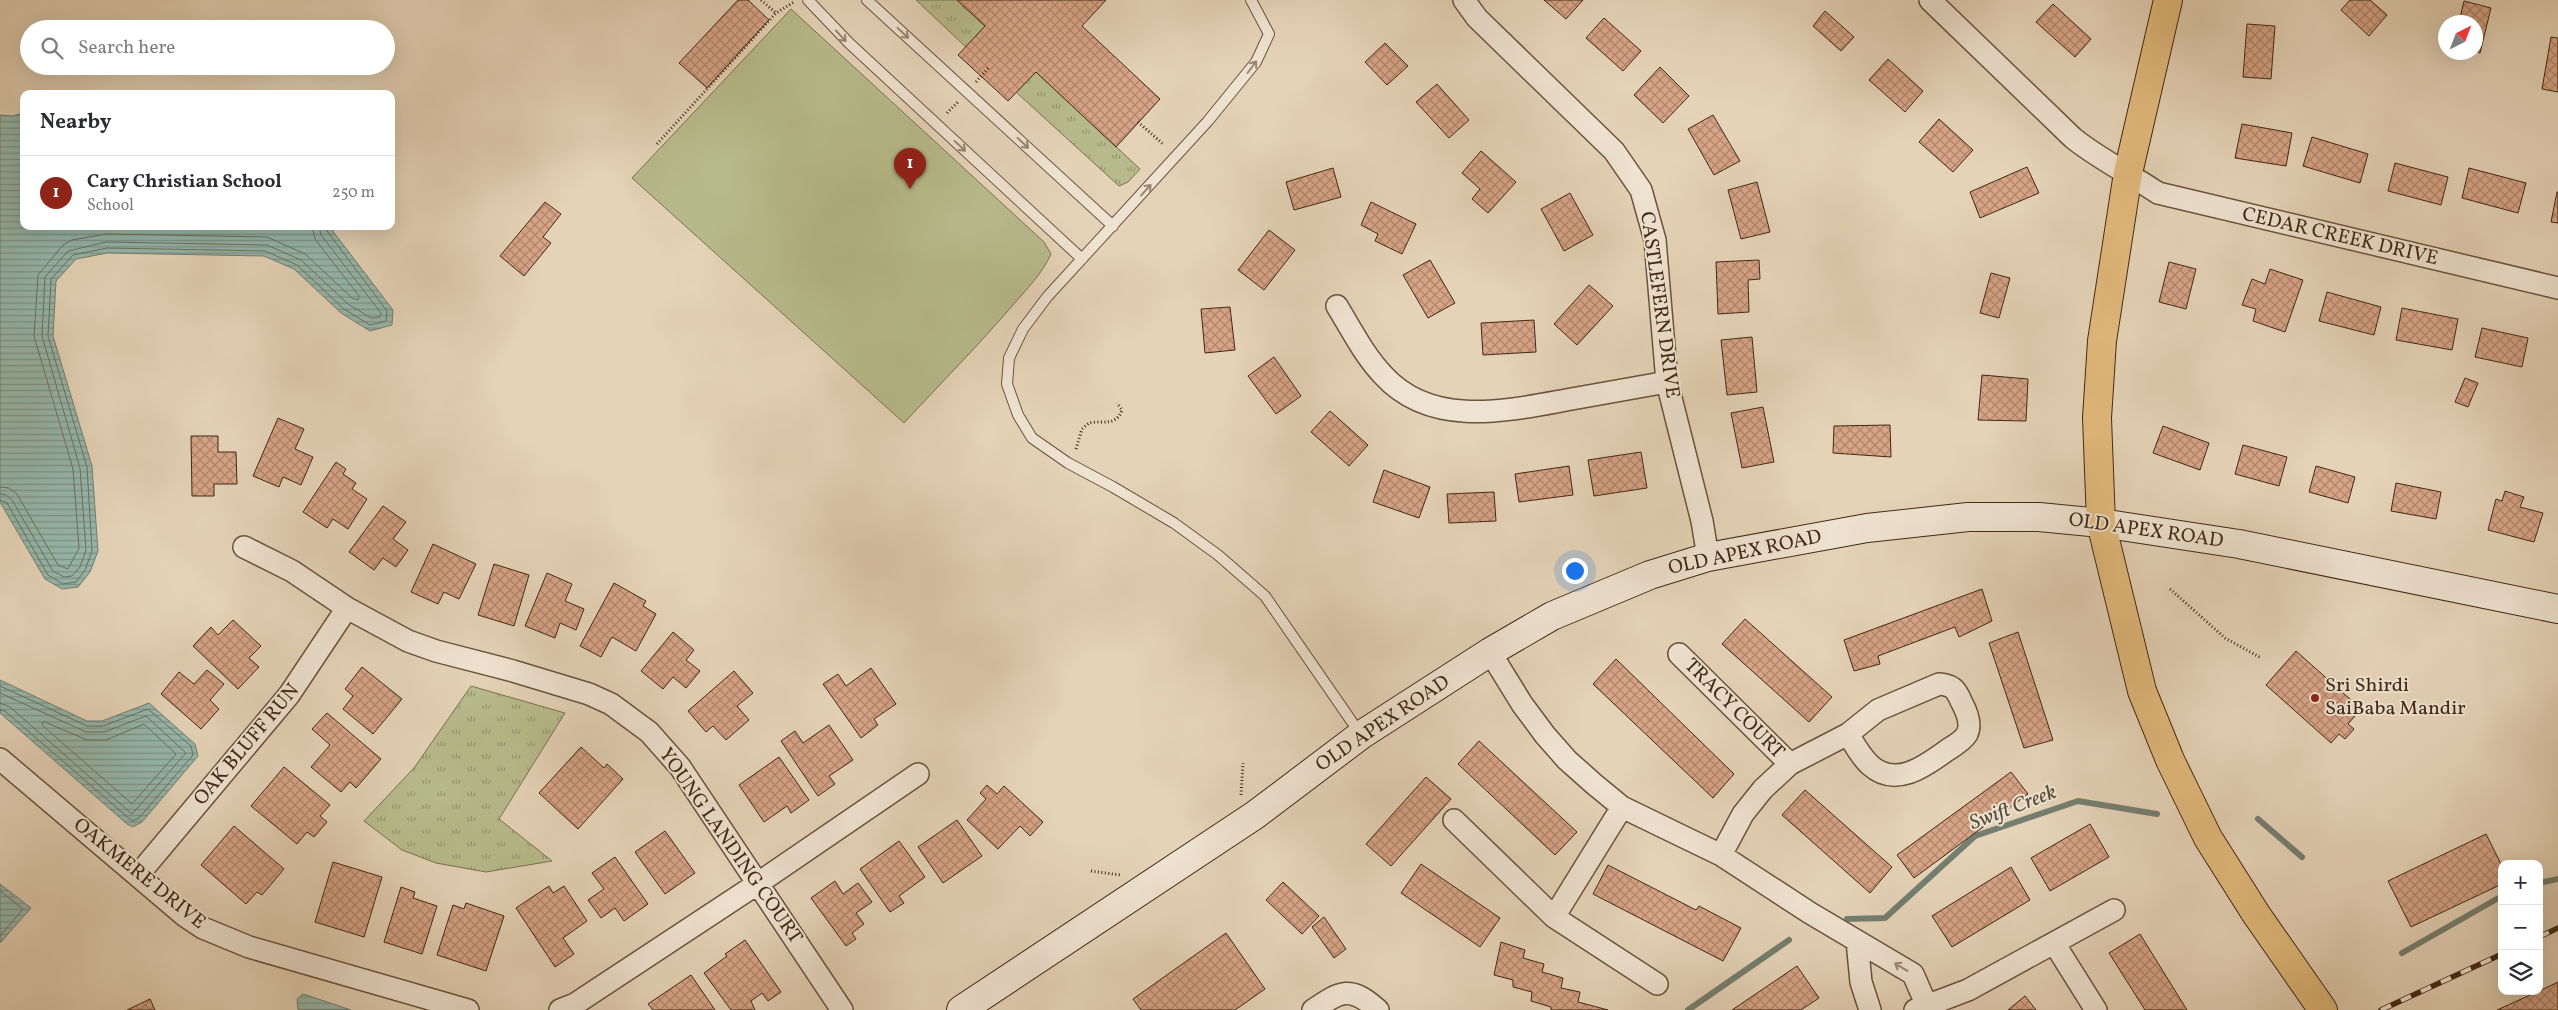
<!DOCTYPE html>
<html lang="en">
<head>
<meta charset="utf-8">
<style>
	body { margin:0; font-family:Vollkorn,serif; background:#f2f2f3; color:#2b2b33 }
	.controls { position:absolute; right:15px; bottom:15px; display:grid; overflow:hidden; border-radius:10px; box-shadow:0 5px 20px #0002 }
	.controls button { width:45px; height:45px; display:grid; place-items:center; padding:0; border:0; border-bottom:1px solid #e1e1e2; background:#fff; color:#2b2b33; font:25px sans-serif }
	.compass { position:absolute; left:2438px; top:15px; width:45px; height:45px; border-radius:50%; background:#fff; box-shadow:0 5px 20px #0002; rotate:42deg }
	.you { position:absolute; left:1574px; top:570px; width:18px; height:18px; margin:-12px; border:4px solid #fff; border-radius:50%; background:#1a73e8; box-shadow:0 0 0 8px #1a73e833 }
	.badge { display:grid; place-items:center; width:32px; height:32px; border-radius:50%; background:#8f2418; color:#fff; font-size:16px; font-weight:700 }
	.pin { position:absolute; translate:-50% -41px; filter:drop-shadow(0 1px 2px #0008) }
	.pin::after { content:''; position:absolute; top:26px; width:18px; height:15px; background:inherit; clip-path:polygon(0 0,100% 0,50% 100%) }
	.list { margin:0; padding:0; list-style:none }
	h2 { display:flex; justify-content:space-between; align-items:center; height:65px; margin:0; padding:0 20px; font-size:21px }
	h2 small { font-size:16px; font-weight:400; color:#7c7c81 }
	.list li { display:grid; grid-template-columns:32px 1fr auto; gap:15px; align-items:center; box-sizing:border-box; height:75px; padding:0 20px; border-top:1px solid #e1e1e2 }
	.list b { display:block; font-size:19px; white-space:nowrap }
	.list p { margin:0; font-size:16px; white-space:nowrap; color:#7c7c81 }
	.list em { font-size:16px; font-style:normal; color:#7c7c81 }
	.icon { flex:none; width:28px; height:28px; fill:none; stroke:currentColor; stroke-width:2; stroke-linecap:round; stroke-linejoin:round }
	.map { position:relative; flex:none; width:2558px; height:1010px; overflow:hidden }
	.search { position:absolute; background:#fff; box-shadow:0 5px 20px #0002; left:20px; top:20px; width:375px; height:55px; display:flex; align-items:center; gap:12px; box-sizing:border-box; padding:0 18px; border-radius:28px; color:#7c7c81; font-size:19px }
	.panel { position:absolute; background:#fff; box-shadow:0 5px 20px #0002; left:20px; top:90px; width:375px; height:140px; border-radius:10px }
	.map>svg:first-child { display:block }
</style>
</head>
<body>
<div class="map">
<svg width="2558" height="1010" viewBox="0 0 2558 1010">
	<defs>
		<pattern id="grass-tufts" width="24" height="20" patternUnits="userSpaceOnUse" patternTransform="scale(1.25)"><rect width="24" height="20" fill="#b7bb8c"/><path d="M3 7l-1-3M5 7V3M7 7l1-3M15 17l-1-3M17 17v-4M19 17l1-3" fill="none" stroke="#969871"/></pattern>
		<pattern id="water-rules" width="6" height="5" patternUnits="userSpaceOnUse" patternTransform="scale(1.25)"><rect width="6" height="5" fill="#96b8ac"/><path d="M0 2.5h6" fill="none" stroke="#7c968b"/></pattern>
		<pattern id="building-cross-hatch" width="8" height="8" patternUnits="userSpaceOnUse" patternTransform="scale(1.25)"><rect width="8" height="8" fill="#d7a486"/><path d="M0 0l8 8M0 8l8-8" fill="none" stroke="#b0866c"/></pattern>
	</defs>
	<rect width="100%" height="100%" fill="#e5d3b7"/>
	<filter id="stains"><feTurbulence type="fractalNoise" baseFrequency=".004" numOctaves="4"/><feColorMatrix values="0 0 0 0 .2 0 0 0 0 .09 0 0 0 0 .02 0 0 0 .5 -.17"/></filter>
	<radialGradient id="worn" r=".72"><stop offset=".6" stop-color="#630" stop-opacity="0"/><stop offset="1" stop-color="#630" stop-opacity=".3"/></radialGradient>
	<!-- grass -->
	<path fill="url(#grass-tufts)" stroke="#7c7250" d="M916,0H957L985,26L966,47Z
		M1036,72L1140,169L1128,182L1119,186L1016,92Z
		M471,686L565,713L499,819L552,861L486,872L436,863L402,850L364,821L414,768Z"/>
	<!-- pitch -->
	<path fill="#b7bb8c" stroke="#7c7250" d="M791,9L1044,242L1051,254C1042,274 1026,290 1012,306C978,346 940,384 904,423L632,178Z"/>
	<!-- water -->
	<path fill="url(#water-rules)" stroke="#747f70" d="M24,113V226H329L393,310L392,325L370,331L341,313L294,269L264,256L107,253L76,259L56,281L53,336L92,466L98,551L90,572L78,587L62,589L45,579L0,502V115L12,116Z
		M0,680L87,721H102L149,703L195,744L198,756L142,822L133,827L127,824L0,713Z
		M0,884L31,908L0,943Z
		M303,994L351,1010H298L297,999Z"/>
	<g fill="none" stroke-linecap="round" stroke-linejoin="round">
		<!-- shore -->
		<path stroke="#6c7060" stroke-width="1" d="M0,487L9,488L17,494L58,565L68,569L79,548L73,469L34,336L38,275L63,245L72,240L106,234L267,237L305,254L352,298L358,300L359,296L315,239L312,226
			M0,494L6,495L12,500L53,571L64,577L72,576L80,567L86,550L80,468L42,336L45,277L68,251L106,242L267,245L301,260L348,304L371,318L380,317L381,313L321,235L319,226
			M0,500L7,503L48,575L63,584L76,582L85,570L92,551L87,467L48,336L51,279L73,255L107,248L265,251L297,265L344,309L370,325L386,321L387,311L327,231L325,226
			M0,686L87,726H103L148,709L191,746L193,755L139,818L132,821L5,711L0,710
			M0,693L86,732H104L146,716L186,753L132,814L10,707L0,703
			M45,722L87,740H106L144,724L176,754L132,804L43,726L42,723Z
			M0,891L23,909L0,936"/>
		<!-- stream -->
		<path stroke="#747f70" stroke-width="6" d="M2258,819L2302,857
			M2539,883L2558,879
			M1847,919L1885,918L1975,836L2078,801L2157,814
			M2402,953L2502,896
			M1688,1010L1789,940"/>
	</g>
	<!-- building -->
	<path fill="url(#building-cross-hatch)" stroke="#412915" d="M738,0H748L769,20L707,88L679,63Z
		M957,0H1106L1082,26L1160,99L1116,147L1036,72L1008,101L958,55L985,26Z
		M1544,0H1583L1566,19Z
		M2350,0H2370L2387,15L2369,36L2341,10Z
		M2464,1L2491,8L2480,53L2476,51V22H2459Z
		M2053,4L2091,39L2075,57L2036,22Z
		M1825,11L1854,37L1841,51L1813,26Z
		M1604,18L1641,51L1623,71L1586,38Z
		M2247,24L2275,26L2271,79L2243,77Z
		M2551,37L2558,38V92L2542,89Z
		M1385,43L1408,66L1387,85L1365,62Z
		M1888,59L1923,91L1905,112L1869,80Z
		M1660,67L1689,96L1663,123L1634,95Z
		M1437,84L1469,120L1449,138L1416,102Z
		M1713,115L1740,161L1714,175L1688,129Z
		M1939,119L1973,150L1953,172L1919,142Z
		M2242,124L2292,133L2286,166L2235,158Z
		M2312,137L2368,154L2360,183L2303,166Z
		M1481,151L1516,182L1488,213L1472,199L1480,189L1462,173Z
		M2395,163L2448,177L2441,205L2388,191Z
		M2027,167L2039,193L1980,218L1970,192Z
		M1333,168L1341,197L1294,210L1286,182Z
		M2469,168L2526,183L2518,213L2462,198Z
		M1757,182L1770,232L1741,239L1728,190Z
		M2557,192H2558V223L2551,222Z
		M1570,193L1593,235L1564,251L1541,209Z
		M545,202L561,214L543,237L551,243L524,276L500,256Z
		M1371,202L1416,224L1402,254L1375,241L1378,234L1361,225Z
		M1269,230L1295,250L1264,290L1238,270Z
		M1430,260L1455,303L1428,318L1403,275Z
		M1759,260L1760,279L1748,280L1749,312L1718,314L1716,262Z
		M2169,262L2196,269L2186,309L2159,302Z
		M2270,269L2303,280L2285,332L2253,321L2256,309L2242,305L2252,279L2265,284Z
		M1991,273L2010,278L1999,318L1980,313Z
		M1589,285L1613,306L1577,345L1554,324Z
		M2327,292L2381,307L2374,335L2319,321Z
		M1230,307L1235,350L1205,353L1201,309Z
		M2402,308L2458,319L2452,350L2396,340Z
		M1534,320L1536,352L1483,355L1481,323Z
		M2482,328L2528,338L2522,367L2475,357Z
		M1752,337L1757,392L1727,395L1721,340Z
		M1274,357L1301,396L1276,414L1248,376Z
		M1982,375L2028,379L2026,421L1978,420Z
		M2465,378L2478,383L2468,407L2455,402Z
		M1763,407L1774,462L1742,468L1731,413Z
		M1330,411L1368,445L1349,466L1311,432Z
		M278,418L304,429L295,449L313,457L301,485L283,477L279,487L253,476Z
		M1890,425L1891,457L1833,453L1834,426Z
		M2163,426L2209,443L2200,470L2153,453Z
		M191,436H218V452H236L237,484H214V496H192Z
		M2243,445L2287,457L2279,486L2235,474Z
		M1641,452L1647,488L1594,496L1588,460Z
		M336,462L346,469L343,474L356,483L352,489L367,499L348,529L333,519L327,528L303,512Z
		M1569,466L1573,495L1519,502L1515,474Z
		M2316,466L2355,477L2348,503L2309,492Z
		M1384,470L1430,487L1419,518L1373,502Z
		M2396,483L2441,492L2436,519L2391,511Z
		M2505,491L2524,497L2520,507L2543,513L2534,542L2488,530L2496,499L2502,501Z
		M1494,492L1496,521L1449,523L1447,494Z
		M383,506L406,522L393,539L408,550L396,567L383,558L374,570L349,552Z
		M433,544L476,564L459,599L444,592L438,604L411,592Z
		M494,564L529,575L514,626L478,615Z
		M547,573L572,584L565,601L584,609L576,630L560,623L555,638L525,626Z
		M614,583L646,601L643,606L656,614L636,651L612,637L601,657L580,646Z
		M1982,589L1992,621L1959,637L1955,627L1878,656L1880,664L1854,671L1844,640Z
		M1745,619L1832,697L1809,722L1722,644Z
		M233,620L261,646L249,658L259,667L238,689L193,646L211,627L218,635Z
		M673,632L694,650L686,660L700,671L686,688L673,677L663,689L641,671Z
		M2018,632L2053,740L2024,748L1989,643Z
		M2296,651L2351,700L2345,707L2355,716L2348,724L2354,729L2345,739L2339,734L2331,743L2266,685Z
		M1616,659L1734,774L1713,798L1593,684Z
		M362,667L402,699L373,734L343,709L353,696L345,689Z
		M871,668L896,704L874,719L878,725L861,738L823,684L838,674L846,686Z
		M207,670L224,684L210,700L219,709L201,729L161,694L179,672L194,684Z
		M734,671L753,693L737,706L749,720L726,740L713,726L706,732L688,711Z
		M327,713L381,759L356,788L350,782L341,792L311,767L330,745L312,729Z
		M829,725L853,760L829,776L835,784L818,796L781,741L795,731L803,743Z
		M1479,741L1577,832L1555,855L1458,764Z
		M581,747L604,768L607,764L623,779L578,829L539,793Z
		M779,757L809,800L791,813L787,806L764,822L739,785Z
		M284,767L330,805L320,816L327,822L314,837L307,832L297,844L251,806Z
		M2011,772L2028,794L1914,878L1897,855Z
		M1426,777L1451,799L1391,866L1366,844Z
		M987,785L997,794L1004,786L1043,822L1030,836L1020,826L998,849L967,820L986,799L980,793Z
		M1805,790L1892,867L1870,893L1782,815Z
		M957,820L982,856L943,883L918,847Z
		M2090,824L2109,857L2050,891L2031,858Z
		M234,826L284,869L262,895L257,892L246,904L201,865Z
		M665,831L695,873L665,894L635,852Z
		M2486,834L2502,866V884L2411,927L2388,881Z
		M899,841L925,877L899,896L904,903L890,912L860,869Z
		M615,857L648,904L624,921L615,908L601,918L588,900L604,889L592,873Z
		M333,862L382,877L364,937L315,922Z
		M1421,864L1500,918L1480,947L1401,893Z
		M1608,865L1696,910L1699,906L1741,928L1723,961L1593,894Z
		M2011,867L2030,900L1952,947L1932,916Z
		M835,881L843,894L858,883L872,902L856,913L864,924L852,933L856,939L846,946L811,898Z
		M1283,882L1319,916L1302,934L1266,900Z
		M549,886L553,893L564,886L587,921L563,938L574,954L555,967L516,908Z
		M401,887L415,892L413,898L437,906L422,954L384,942Z
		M466,903L504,916L486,971L437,955L453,905L464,909Z
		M1324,917L1346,949L1334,958L1312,927Z
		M1226,933L1265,989L1235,1010H1141L1133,999Z
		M2140,934L2187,1010H2145L2109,953Z
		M745,940L781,992L768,1001L762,993L751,1001L755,1010H731L704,973L727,956L725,954Z
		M1501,942L1525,950L1523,958L1544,964L1542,972L1563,978L1561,988L1580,992L1578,1002L1608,1010H1551V1007L1531,1001L1532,992L1513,987V980L1494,975Z
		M1797,966L1819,998L1801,1010H1732Z
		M691,975L715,1010H653L648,1004Z
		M2558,982V1010H2497L2539,991Z
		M2025,996L2036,1010H2008Z
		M150,999L155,1010H127Z"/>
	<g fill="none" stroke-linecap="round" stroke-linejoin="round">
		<!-- lane casing -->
		<g stroke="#6a543e" stroke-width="12">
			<path id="lane" d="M808,0L849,43L1082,259
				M867,0L1113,226
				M1251,0L1269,34L1256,62L1208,121L1047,297L1023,329L1009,358L1007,384L1018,415L1032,438L1068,463L1113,487L1174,523L1218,555L1265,596L1361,735"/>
		</g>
		<!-- street casing -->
		<g stroke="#6a543e" stroke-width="24">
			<path id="street" d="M1464,0L1477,18L1614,151L1641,190L1655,240L1667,382L1702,521L1708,557
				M1930,0L2073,138C2099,159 2130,174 2158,193L2558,288
				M1337,306C1351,329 1364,355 1383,375C1431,428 1506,411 1566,400C1600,394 1634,388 1667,382
				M244,547L292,571L347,608L408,641L436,651L513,671L589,694L611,704L649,732L680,767L842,1010
				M1490,652L1522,704L1545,735L1567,760L1594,784L1622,807L1721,855L1810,913L1913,974L1927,1006
				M1679,654L1790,764
				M0,759L185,916L203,928L249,947L468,1010
				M1454,820L1554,917L1657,984
				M1721,855L1743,814L1763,789L1790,764L1848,734L1878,710L1939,684C1952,685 1956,689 1961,701C1966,710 1972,724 1967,734C1962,742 1953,746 1946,751C1924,767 1895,788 1870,765C1861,757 1854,744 1848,734
				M138,875L289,695L347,608
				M1554,917L1622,807
				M1857,941L1861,982L1870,1010
				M2054,943L2096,1010
				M560,1010L575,1004L757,884L918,774
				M1313,1010C1341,991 1350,985 1378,1010
				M1915,1010L1968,990L2114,910"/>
		</g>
		<!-- secondary casing -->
		<g stroke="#412915" stroke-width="30">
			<path id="secondary" d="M961,1010L1255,815L1361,735L1490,652L1552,616L1650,575L1708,557L1867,528L1968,517H2039L2101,523L2239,544L2558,609"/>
		</g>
		<!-- primary casing -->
		<g stroke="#412915" stroke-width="30">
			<path id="primary" d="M2168,0L2128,173L2102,341L2097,418L2101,523L2142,691L2170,760L2208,838L2256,914L2323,1010"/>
		</g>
		<!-- path -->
		<path stroke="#412915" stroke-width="3" stroke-dasharray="1 2.5" stroke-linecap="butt" d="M761,0L776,13
			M976,82L989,67
			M947,113L958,102
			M1138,122L1163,144
			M657,144L776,13L794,2
			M1076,449L1082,429L1089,423C1102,420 1116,427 1122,410L1117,403
			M2170,589L2225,638L2261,658
			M1241,795L1243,763
			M1091,871L1120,875"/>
		<!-- lane -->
		<use href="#lane" stroke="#eee2d0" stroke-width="10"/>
		<!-- street -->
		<use href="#street" stroke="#eee2d0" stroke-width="21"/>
		<!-- secondary -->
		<use href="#secondary" stroke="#eee2d0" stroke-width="28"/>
		<!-- primary -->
		<use href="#primary" stroke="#e2ba7c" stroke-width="28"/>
		<!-- rail casing -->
		<g stroke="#412915" stroke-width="5.5">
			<path id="rail" d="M2539,937L2558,928
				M2381,1010L2502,954"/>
		</g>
		<!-- rail -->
		<use href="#rail" stroke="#eee2d0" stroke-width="4" stroke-dasharray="11" stroke-linecap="butt"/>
	</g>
	<!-- one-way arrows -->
	<defs><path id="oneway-shaft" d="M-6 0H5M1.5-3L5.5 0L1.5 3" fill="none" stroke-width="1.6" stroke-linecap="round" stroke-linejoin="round" transform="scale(1.25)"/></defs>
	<g stroke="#988672">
		<use href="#oneway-shaft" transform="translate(903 33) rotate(43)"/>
		<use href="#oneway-shaft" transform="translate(841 36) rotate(47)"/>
		<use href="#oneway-shaft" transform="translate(1252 67) rotate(-53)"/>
		<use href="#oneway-shaft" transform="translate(1023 143) rotate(43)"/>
		<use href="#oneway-shaft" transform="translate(960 146) rotate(43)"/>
		<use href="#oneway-shaft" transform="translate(1146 190) rotate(-48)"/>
		<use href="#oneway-shaft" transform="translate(1901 967) rotate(-149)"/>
	</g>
	<!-- markers -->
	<circle fill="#8f2418" stroke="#eee2d0" stroke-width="2" cx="2315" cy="698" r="5"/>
	<g text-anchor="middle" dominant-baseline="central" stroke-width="4" stroke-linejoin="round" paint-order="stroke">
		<!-- street labels -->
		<g font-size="20" fill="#412915" stroke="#eee2d0">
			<text transform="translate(2340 237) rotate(13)">CEDAR CREEK DRIVE</text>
			<text transform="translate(1659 305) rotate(82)">CASTLEFERN DRIVE</text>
			<text transform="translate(2146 531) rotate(8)">OLD APEX ROAD</text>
			<text transform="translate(1745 553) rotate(-12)">OLD APEX ROAD</text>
			<text transform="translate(1734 709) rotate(45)">TRACY COURT</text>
			<text transform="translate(1383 724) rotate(-34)">OLD APEX ROAD</text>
			<text transform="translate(247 745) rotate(-50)">OAK BLUFF RUN</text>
			<text transform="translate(730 846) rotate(55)">YOUNG LANDING COURT</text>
			<text transform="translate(139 874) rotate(39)">OAKMERE DRIVE</text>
		</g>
		<!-- poi labels -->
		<g font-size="20" fill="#412915" stroke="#eee2d0" text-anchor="start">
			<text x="2325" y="686">Sri Shirdi<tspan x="2325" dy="23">SaiBaba Mandir</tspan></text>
		</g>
		<!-- water labels -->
		<g font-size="21" font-style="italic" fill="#564d3b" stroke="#eee2d0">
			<text transform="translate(2013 808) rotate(-21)">Swift Creek</text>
		</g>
	</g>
	<rect width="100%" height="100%" filter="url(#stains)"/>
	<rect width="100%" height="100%" fill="url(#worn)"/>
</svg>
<div class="controls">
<button>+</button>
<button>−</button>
<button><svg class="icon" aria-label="layers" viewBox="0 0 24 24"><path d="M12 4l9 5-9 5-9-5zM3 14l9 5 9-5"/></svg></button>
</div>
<svg class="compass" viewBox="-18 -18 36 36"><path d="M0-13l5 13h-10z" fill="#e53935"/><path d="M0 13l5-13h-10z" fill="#7c7c81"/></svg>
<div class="you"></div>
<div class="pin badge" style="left:910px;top:189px">1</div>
<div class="search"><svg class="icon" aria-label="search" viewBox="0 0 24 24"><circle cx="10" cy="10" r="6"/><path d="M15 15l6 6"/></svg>Search here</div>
<section class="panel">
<h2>Nearby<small></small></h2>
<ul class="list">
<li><span class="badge">1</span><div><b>Cary Christian School</b><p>School</p></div><em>250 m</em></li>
</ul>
</section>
</div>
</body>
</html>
